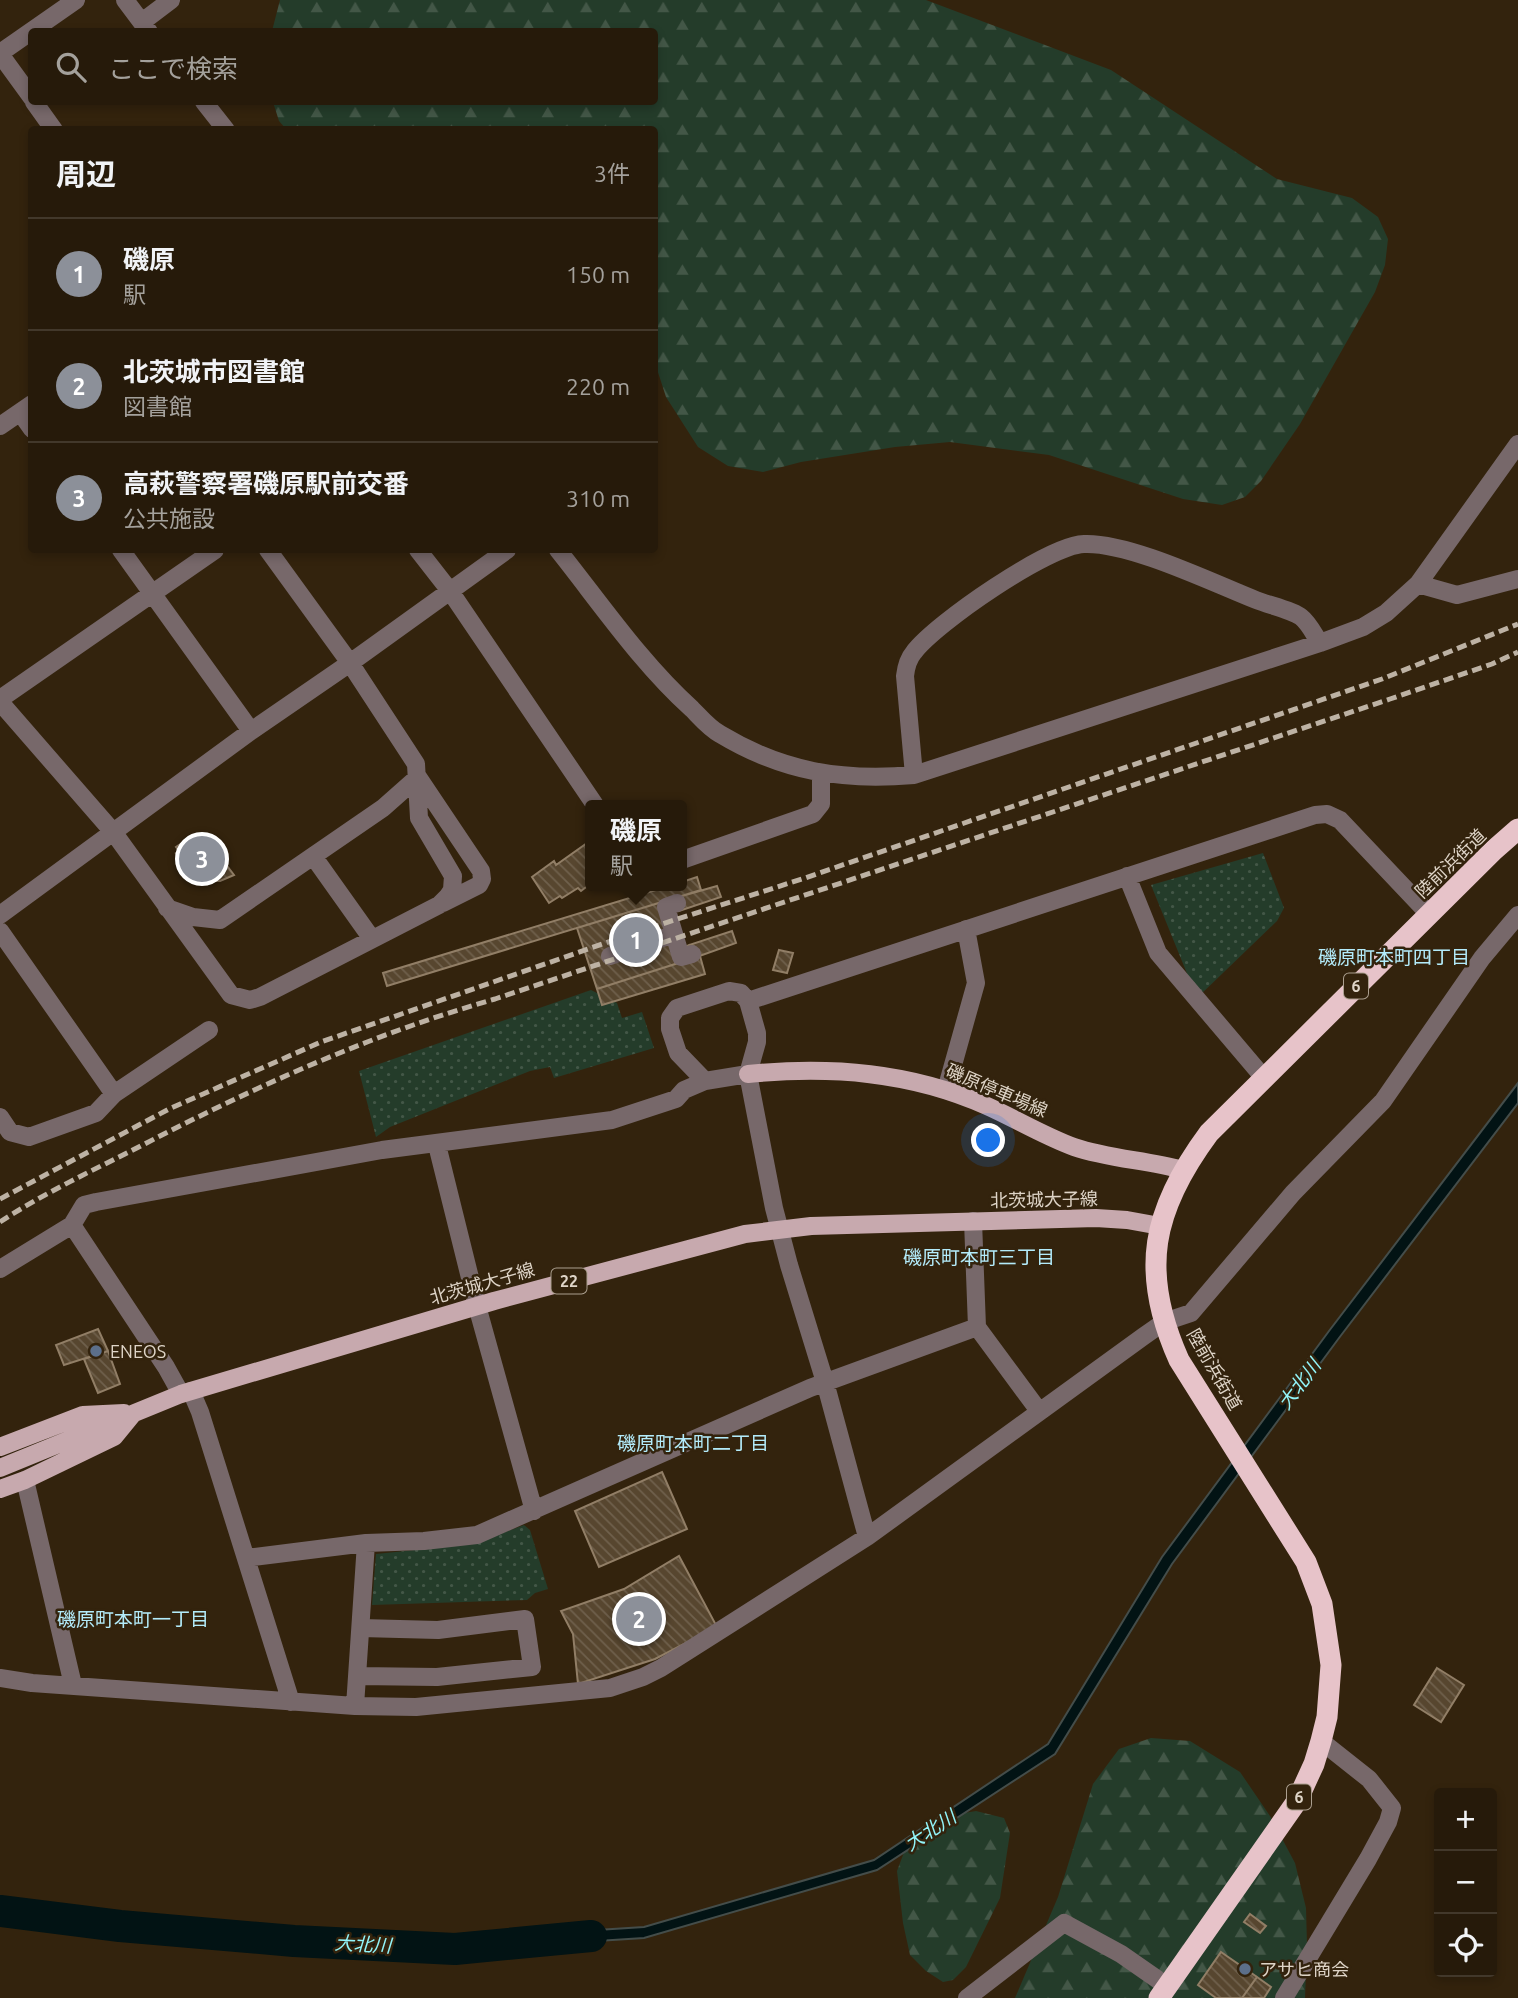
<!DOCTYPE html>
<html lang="ja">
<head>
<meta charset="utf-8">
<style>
	body { margin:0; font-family:Ubuntu,"Noto Sans JP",sans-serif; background:#322718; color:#f1f3f6 }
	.controls { position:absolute; right:21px; bottom:21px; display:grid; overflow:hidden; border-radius:7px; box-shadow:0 4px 10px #0003 }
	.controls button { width:63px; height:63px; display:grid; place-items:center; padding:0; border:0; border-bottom:2px solid #42382b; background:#261a0a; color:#f1f3f6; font:35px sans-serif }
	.you { position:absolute; left:989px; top:1141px; width:24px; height:24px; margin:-18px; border:5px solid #fff; border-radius:50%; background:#1a73e8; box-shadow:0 0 0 10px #1a73e833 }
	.badge { display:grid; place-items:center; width:46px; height:46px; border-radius:50%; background:#8c9099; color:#fff; font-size:23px; font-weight:700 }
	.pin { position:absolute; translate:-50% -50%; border:4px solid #fff; box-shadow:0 2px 7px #0006 }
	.popup { position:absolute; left:585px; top:800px; width:102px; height:91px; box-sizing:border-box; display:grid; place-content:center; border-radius:7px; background:#261a0a; filter:drop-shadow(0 2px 5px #0005); font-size:23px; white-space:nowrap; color:#a4a19c }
	.popup b { font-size:26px; color:#f1f3f6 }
	.popup::after { content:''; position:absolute; left:50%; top:100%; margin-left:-14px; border:14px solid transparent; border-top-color:#261a0a }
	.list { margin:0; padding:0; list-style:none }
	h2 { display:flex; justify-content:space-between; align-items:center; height:91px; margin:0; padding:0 28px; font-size:30px }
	h2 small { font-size:23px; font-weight:400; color:#a4a19c }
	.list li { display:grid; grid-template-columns:46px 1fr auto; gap:21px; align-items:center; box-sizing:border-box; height:112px; padding:0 28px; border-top:2px solid #42382b }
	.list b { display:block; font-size:26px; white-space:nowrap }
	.list p { margin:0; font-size:23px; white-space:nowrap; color:#a4a19c }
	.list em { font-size:23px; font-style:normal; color:#a4a19c }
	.icon { flex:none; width:38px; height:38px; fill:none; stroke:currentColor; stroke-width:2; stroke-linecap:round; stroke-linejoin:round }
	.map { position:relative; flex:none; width:1518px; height:1998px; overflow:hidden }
	.search { position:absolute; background:#261a0a; box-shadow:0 4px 10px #0003; left:28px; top:28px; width:630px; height:77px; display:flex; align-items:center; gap:18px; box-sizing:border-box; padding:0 24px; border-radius:7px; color:#a4a19c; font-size:26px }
	.panel { position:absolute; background:#261a0a; box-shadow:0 4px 10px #0003; left:28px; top:126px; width:630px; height:427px; border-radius:7px }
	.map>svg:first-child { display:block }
</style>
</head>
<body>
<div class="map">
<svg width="1518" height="1998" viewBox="0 0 1518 1998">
	<defs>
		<pattern id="forest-firs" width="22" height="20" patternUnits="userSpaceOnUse" patternTransform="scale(1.75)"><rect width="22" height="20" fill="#243c2a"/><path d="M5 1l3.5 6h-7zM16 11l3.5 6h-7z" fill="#435747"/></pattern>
		<pattern id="park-dots" width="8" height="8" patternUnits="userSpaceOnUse" patternTransform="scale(1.75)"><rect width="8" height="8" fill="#243c2a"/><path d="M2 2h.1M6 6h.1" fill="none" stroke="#435747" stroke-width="1.8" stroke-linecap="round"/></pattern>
		<pattern id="building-back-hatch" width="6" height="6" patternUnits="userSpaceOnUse" patternTransform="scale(1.75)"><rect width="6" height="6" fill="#57462f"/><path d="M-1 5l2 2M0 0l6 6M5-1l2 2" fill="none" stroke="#6f604c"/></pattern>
	</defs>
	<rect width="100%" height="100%" fill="#33230d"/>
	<!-- forest -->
	<path fill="url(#forest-firs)" d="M280,0H926L1111,70L1277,179L1352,198L1378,217L1388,239L1385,265L1375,292L1300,424L1261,481L1245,497L1222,505L1183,499L1049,455L950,442L895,447L801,462L763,472L728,466L698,447L666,397L655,363L654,130L286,129L279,121L273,102H654V32L272,31Z
		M1151,1738L1190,1741L1240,1772L1270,1816L1295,1863L1306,1908L1307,1945L1305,1998H1015L1058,1897L1093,1784L1119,1749Z
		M976,1811L1004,1818L1010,1833L1000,1898L966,1967L953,1980L943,1982L926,1971L910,1955L903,1923L897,1871L909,1839L936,1818Z"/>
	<!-- park -->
	<path fill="url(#park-dots)" d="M1263,853L1284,908L1277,921L1197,998L1151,885Z
		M591,990L617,1003L622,1018L642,1012L654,1048L554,1078L550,1067L530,1071L390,1127L376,1137L359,1071Z
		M524,1525L530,1530L548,1589L535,1593L527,1600L372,1605L376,1554L473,1544Z"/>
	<!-- water -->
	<path fill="#021314" stroke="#444d4a" stroke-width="2" d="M1518,1083V1103L1339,1338L1172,1564L1055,1754L877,1870L644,1938L550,1944V1933L644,1927L874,1860L1048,1744L1162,1557L1329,1331Z"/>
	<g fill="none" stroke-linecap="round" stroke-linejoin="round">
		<!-- river -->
		<path stroke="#021314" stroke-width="32" d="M0,1911L120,1926L294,1941L455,1949L591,1936"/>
	</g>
	<!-- building -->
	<path fill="url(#building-back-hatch)" stroke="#917e66" stroke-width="2" d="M185,841L188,844L212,846L234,875L220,881H205L206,874L188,864L176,853L179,851L176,847Z
		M590,841V884L581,891L578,888L562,898L560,896L549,903L532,877L554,861L556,865Z
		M697,877L701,890L387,986L383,973L669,886H682V882Z
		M717,886L721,897L679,911L675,898Z
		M675,898L672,913L682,948L689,945L694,958L597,989L577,928Z
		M732,931L736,943L694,958L689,945Z
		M779,950L793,953L787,973L773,970Z
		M700,956L705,974L602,1005L597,989Z
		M98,1329L108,1351L64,1365L56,1345Z
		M108,1351L120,1384L98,1393L84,1359Z
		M662,1472L687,1529L599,1567L575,1511Z
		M679,1556L717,1627L655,1659L578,1684L573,1634L561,1611L624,1589Z
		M1437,1668L1464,1685L1441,1722L1414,1705Z
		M1250,1914L1266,1926L1260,1933L1244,1922Z
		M1221,1952L1257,1977L1242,1998H1216L1198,1985Z
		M1257,1977L1271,1987L1264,1998H1242Z"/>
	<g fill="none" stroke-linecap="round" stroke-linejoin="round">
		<!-- minor -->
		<path stroke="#77686a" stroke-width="18" d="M125,0L149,32
			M142,22L171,0
			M0,53L76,0
			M0,54L32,98
			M34,102L54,130
			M204,102L226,130
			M20,412L32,429
			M0,426L32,404
			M121,550L251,731
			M418,550L450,591L595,805
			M558,550C601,604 641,663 692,709C700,717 709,728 720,734C783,772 841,781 914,775L1320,643L1363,627L1386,613L1418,584L1518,444
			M1418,584L1457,595L1518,579
			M0,699L215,550
			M0,702L114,833L231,995L250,1000L260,997L439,905L448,896L452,890L453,876L419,818L416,764L350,663L268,550
			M914,775L905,676C906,667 908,659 914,652C936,623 1049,545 1084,544C1129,542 1213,583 1256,600C1268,605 1292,610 1301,617C1309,623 1315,636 1320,643
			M418,777L481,871L482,879L479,885L443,903
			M313,856L372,939
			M682,860L813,814L821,804V774
			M1127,876L1158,953L1264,1078
			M677,903L666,907L681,957L692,954
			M167,908L193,917L220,920L383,808L418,777
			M0,915L251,731L350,663L507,550
			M0,931L114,1094
			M610,956L674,934
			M748,1001L1315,815L1327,814L1340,820L1429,914
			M705,1081L678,1053L670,1029V1018L677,1008L729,991L741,993L748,1001L757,1033V1042L748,1074L774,1208L789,1265L825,1382L867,1537
			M946,1090L976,983L966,929
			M0,1117L10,1132L29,1137L96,1113L114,1094L209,1030
			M437,1145L477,1306L534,1511
			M973,1221L977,1327L1039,1411
			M72,1225L166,1367L181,1394
			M0,1269L72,1225L84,1205L96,1202L382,1150L612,1120L676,1099L684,1090L705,1081L748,1074
			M191,1391L200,1412L291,1702
			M25,1480L73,1685
			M246,1558L366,1543L424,1541L477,1535L810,1388L977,1327
			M358,1676L437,1677L532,1667L525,1619L438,1630L361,1628
			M0,1678L32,1683L355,1706L416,1707L610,1688L643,1677L661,1668L867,1537L1144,1336L1164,1322L1191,1313L1293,1193L1383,1101L1482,958L1518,915
			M355,1706L366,1543
			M967,1998L1064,1923L1121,1954L1167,1986
			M1284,1998L1368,1859L1388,1822L1392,1808L1369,1779L1321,1741"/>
		<!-- major -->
		<path stroke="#c7a9ae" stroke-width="18" d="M748,1074C831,1066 911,1072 987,1106C1016,1119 1044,1136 1074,1147C1109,1159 1147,1160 1183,1170
			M0,1447L83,1415L124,1413
			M0,1468L181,1394L494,1301L745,1234L811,1226L1096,1218L1127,1220L1160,1226
			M0,1489L25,1480L114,1437L132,1415"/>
		<!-- highway -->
		<path stroke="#e7c3c9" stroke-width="21" d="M1159,1998L1297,1801L1314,1764L1321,1741L1327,1717L1331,1665L1322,1604L1306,1562L1179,1360C1139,1271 1152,1210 1209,1133L1494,850L1518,829"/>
		<!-- rail -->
		<path stroke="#bdb2a4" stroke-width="5" stroke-dasharray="10 5" stroke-linecap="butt" d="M0,1199L169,1109L321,1042L634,933L802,879L1382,679L1518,624
			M0,1222C41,1195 87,1173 131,1151C248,1090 368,1035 495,999L1390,699L1492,664L1518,652"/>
	</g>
	<!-- markers -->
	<g fill="#5c6f8a" stroke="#33230d" stroke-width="2.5">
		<circle cx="96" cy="1351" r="7"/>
		<circle cx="1245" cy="1969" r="7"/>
	</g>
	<g text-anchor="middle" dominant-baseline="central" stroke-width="5" stroke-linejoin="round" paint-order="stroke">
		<!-- shield labels -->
		<g fill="#33230d" stroke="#ab9f8f" stroke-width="2">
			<rect x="1344" y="973.5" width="24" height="25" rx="5"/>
			<rect x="551.5" y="1268.5" width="35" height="25" rx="5"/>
			<rect x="1287" y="1784.5" width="24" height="25" rx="5"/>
		</g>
		<g font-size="16" font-weight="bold" fill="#ded4c7">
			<text x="1356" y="986">6</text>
			<text x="569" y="1281">22</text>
			<text x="1299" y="1797">6</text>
		</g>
		<!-- street labels -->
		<g font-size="18" fill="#ded4c7" stroke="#33230d">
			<text transform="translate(1450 863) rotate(-44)">陸前浜街道</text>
			<text transform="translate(997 1090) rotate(23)">磯原停車場線</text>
			<text transform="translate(1044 1199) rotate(-1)">北茨城大子線</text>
			<text transform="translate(482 1283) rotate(-16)">北茨城大子線</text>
			<text transform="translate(1215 1369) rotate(60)">陸前浜街道</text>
		</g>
		<!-- poi labels -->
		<g font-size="18" fill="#ded4c7" stroke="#33230d" text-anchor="start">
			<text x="110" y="1351">ENEOS</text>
			<text x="1259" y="1969">アサヒ商会</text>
		</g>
		<!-- neighbourhood labels -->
		<g font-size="19" fill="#b3ebfa" stroke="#33230d">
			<text x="1394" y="957">磯原町本町四丁目</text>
			<text x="979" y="1257">磯原町本町三丁目</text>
			<text x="693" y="1443">磯原町本町二丁目</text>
			<text x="133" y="1619">磯原町本町一丁目</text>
		</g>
		<!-- water labels -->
		<g font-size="19" font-style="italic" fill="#92f5fa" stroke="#33230d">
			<text transform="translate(1299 1384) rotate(-53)">大北川</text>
			<text transform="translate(930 1830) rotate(-33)">大北川</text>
			<text transform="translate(363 1944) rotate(3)">大北川</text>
		</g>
	</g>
</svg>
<div class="controls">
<button>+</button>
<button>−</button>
<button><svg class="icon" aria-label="locate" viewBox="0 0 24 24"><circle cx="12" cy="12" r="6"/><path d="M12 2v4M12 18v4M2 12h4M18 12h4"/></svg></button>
</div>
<div class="you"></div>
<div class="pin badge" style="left:636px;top:940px">1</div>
<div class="popup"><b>磯原</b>駅</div>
<div class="pin badge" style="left:639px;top:1619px">2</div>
<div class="pin badge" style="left:202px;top:859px">3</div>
<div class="search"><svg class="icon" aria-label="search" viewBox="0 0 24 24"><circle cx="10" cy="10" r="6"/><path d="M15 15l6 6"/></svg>ここで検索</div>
<section class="panel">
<h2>周辺<small>3件</small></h2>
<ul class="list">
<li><span class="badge">1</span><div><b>磯原</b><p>駅</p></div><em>150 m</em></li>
<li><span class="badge">2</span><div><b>北茨城市図書館</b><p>図書館</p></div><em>220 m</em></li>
<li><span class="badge">3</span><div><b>高萩警察署磯原駅前交番</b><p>公共施設</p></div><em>310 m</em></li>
</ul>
</section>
</div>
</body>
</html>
